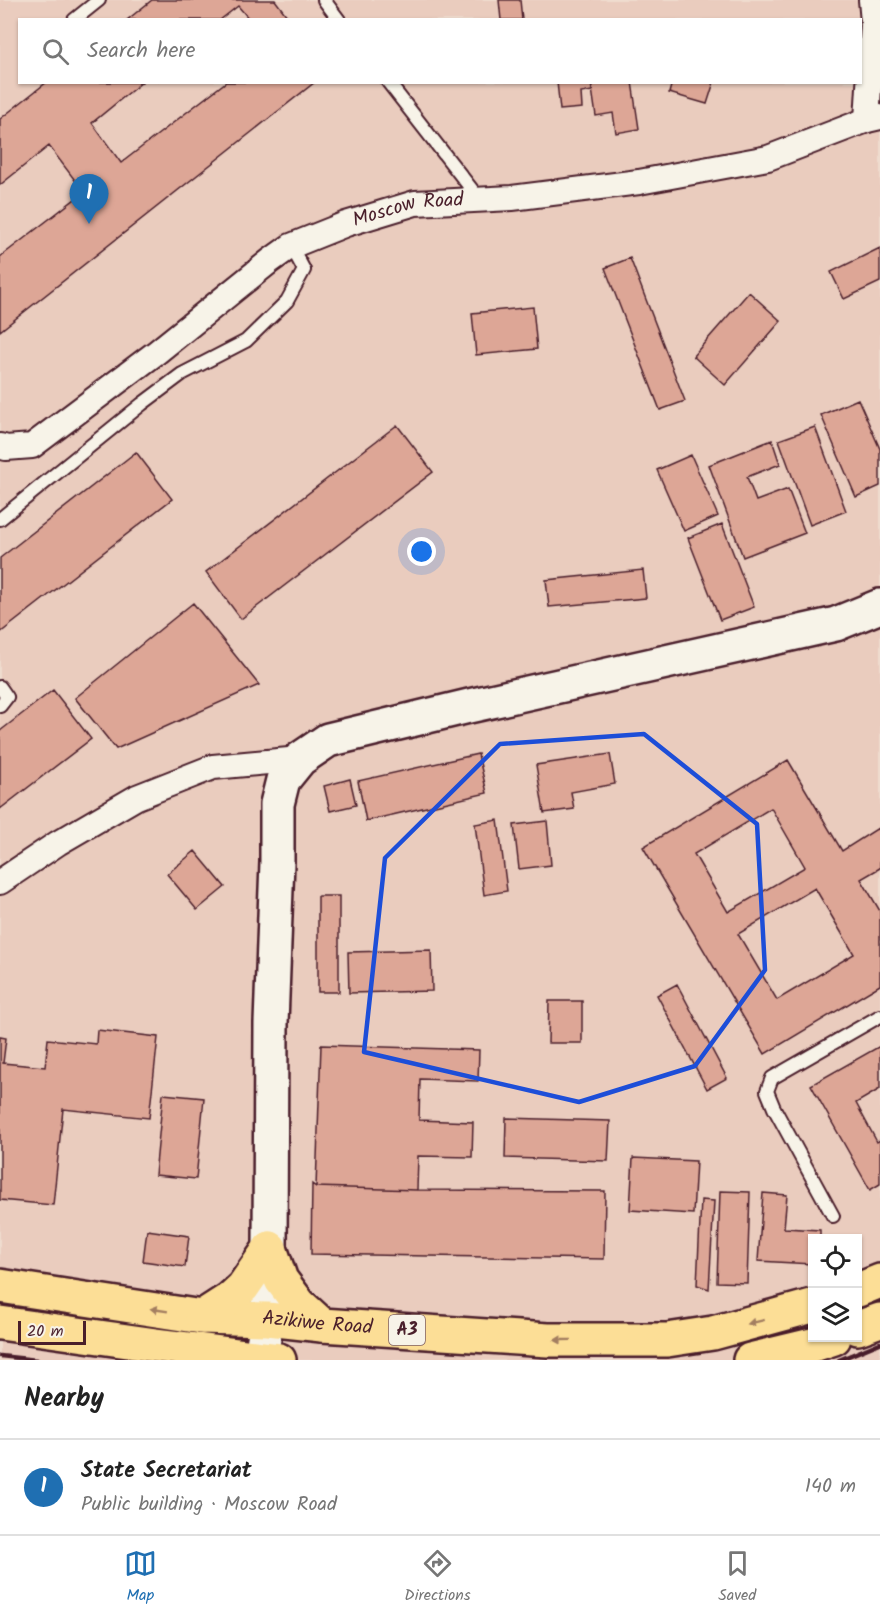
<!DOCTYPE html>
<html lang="en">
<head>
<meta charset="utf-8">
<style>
	body { margin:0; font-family:Kalam,sans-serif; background:#f2f2f2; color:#222 }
	.controls { position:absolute; right:18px; bottom:18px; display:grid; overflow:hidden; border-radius:0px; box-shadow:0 2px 4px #0004 }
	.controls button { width:54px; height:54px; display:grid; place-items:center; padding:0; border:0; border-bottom:2px solid #e0e0e0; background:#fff; color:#222; font:30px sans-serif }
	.scale { position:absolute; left:18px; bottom:15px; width:68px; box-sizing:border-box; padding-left:6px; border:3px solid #4a1f2b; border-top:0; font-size:16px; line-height:21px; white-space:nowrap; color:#4a1f2b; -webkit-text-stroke:4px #f7f3e8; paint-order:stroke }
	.you { position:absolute; left:422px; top:552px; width:21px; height:21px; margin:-15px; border:4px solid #fff; border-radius:50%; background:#1a73e8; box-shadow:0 0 0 9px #1a73e833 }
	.badge { display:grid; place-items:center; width:39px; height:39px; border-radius:50%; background:#1f6fb2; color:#fff; font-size:20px; font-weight:700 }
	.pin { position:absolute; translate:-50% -50px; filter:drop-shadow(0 2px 3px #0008) }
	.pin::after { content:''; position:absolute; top:32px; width:21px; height:18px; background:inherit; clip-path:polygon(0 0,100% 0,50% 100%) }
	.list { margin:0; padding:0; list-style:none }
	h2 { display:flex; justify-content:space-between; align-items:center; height:78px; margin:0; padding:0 24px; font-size:26px }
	h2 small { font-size:20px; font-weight:400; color:#767676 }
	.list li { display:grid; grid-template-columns:39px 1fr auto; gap:18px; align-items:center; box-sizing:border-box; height:96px; padding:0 24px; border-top:2px solid #e0e0e0 }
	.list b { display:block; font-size:22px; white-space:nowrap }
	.list p { margin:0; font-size:20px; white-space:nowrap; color:#767676 }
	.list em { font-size:20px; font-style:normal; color:#767676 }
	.icon { flex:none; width:33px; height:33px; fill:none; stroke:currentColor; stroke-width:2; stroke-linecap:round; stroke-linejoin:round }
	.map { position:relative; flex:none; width:880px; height:1360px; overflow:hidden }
	.search { position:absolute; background:#fff; box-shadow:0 2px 4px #0004; left:18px; right:18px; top:18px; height:66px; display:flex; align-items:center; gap:15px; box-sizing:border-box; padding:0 21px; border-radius:0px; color:#767676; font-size:22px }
	.sheet { height:174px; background:#fff }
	nav { display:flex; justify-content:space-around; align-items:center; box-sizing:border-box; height:84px; border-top:2px solid #e0e0e0; background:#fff; font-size:16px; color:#767676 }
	nav a { display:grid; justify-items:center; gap:3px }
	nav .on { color:#1f6fb2 }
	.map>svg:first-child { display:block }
</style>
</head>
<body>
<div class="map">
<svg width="880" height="1360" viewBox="0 0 880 1360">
	<rect width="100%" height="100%" fill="#efdccf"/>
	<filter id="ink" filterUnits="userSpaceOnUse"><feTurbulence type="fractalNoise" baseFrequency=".0167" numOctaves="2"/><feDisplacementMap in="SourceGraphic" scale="12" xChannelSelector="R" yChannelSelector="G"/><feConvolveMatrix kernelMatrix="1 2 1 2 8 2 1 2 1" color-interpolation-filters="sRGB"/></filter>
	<g filter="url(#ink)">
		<!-- built -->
		<path fill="#eaccbe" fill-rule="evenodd" d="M0,0H880V1360H0ZM20,20H860V82H20ZM812,1238H858V1338H812Z"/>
		<!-- building -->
		<path fill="#dda696" stroke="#4a1f2b" stroke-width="1.5" fill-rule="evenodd" d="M152,0H275L290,20H250L238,6L220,20H127Z
			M499,0H520L522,20H501Z
			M47,82H142L92,123L121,163L226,82H315L0,331V257L84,192L49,146L0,185V119Z
			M557,82H591L592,91L581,93L582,108L560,110Z
			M591,82H632L639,129L616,133L613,113L596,116Z
			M672,82H714L707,104L669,93Z
			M880,248V282L844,299L831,272Z
			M630,258L685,401L660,410L605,268Z
			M749,292L781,321L725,385L693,356Z
			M533,307L537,349L476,355L472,313Z
			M858,399L880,449V486L856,497L821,415Z
			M397,425L433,472L241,619L206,572Z
			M815,427L846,511L810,525L779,440Z
			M772,440L780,464L747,477L756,501L788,489L805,533L743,557L709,465Z
			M136,452L172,499L0,633V558Z
			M691,455L718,516L684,531L657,470Z
			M722,524L754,607L720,620L688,538Z
			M643,570L646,598L549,607L546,580Z
			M193,603L259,685L116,749L75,698Z
			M53,690L91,739L0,809V731Z
			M478,754L487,793L366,821L358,781Z
			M610,754L615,784L571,792L574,809L544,813L536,765Z
			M788,760L842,851L878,828L880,831V868L861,879L880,911V985L765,1054L643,847ZM771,808L805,867L728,912L694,854ZM815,888L854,954L777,1000L738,934Z
			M350,779L356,805L330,811L324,786Z
			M498,820L507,891L484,895L475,824Z
			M547,821L551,865L519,869L514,825Z
			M195,851L225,887L197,910L167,874Z
			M318,896H339V992H318Z
			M431,950L432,991L349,993L348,952Z
			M677,984L727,1078L707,1089L657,995Z
			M549,1001H582V1043H548Z
			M97,1030L158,1037L149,1118L63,1109L53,1205L0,1200V1037L6,1038L3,1063L45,1067L48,1039L96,1044Z
			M321,1045L479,1050L478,1081L420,1079L419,1120L473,1122L472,1157L418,1156L417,1190L316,1187Z
			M880,1046V1089L856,1103L877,1142L880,1140V1184L870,1190L811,1085Z
			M163,1094L204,1098L196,1179L155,1175Z
			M506,1118L610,1121L608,1161L505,1158Z
			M633,1158L696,1161L693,1214L630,1210Z
			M312,1184L316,1187L417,1190L605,1191L604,1259L311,1254Z
			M720,1191L750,1192L747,1283L717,1282Z
			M763,1193L787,1195L784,1228L820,1230V1238H812V1264L758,1261Z
			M701,1200L714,1201L709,1289L697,1285Z
			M147,1230L189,1236L185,1267L143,1261Z"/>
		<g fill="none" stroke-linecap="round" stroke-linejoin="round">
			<!-- lane casing -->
			<g stroke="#4a1f2b" stroke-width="16">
				<path id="lane" d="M324,0L339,20
					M74,20L99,0
					M388,82L480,200
					M0,519L142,404L182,374L246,341L287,301L304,270L291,246
					M0,687L7,697L0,706
					M833,1216L774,1108L767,1091L772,1078L880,1016"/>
			</g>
			<!-- street casing -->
			<g stroke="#4a1f2b" stroke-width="28">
				<g id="street">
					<path d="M867,120L873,22L871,0"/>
					<path id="s1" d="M0,446L6,448L32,446L157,352L270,261L291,246L346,224L415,203L512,198L639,182L768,158L867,120L880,117"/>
					<path d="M0,882L58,843L137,797L213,767L300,759"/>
				</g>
			</g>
			<!-- secondary casing -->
			<g stroke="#4a1f2b" stroke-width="38">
				<path id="secondary" d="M261,1358L267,1319L270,1248L271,1023L277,862V804L283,780L300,759L328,740L469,706L836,624L880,606"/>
			</g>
			<!-- primary casing -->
			<g stroke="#4a1f2b" stroke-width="38">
				<g id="primary">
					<path d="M270,1248L281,1280L299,1304L322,1325"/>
					<path id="s2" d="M0,1286L202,1317L267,1319L322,1325L548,1340H667L713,1333L812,1306"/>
					<path d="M858,1290L880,1281"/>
					<path d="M202,1317L230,1299L243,1287L270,1248"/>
					<path d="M0,1323L156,1345L279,1360"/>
					<path d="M858,1328L880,1320"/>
					<path d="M750,1360L816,1344L834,1338"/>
				</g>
			</g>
			<!-- lane -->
			<use href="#lane" stroke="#f7f3e8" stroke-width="12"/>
			<!-- street -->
			<use href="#street" stroke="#f7f3e8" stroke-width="24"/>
			<!-- secondary -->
			<use href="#secondary" stroke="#f7f3e8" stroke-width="33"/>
			<!-- primary -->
			<use href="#primary" stroke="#fcde96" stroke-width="33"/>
			<!-- rail -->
			<path stroke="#4a1f2b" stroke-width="4.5" d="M0,1356L37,1360
				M839,1360L880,1343"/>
		</g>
		<!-- one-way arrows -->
		<defs><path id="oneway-solid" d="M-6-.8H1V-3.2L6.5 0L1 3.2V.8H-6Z" transform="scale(1.5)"/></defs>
		<g fill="#a37e60">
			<use href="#oneway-solid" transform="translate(159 1310) rotate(-171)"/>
			<use href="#oneway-solid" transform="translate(756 1322) rotate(166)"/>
			<use href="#oneway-solid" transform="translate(563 1340) rotate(179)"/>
		</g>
	</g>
	<!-- marked area -->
	<path fill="none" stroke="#1d4ed8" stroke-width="4.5" stroke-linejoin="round" d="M644,734L757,824L765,970L695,1066L579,1102L364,1052L385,858L500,744Z"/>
	<g text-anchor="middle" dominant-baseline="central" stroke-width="5" stroke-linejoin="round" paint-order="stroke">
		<!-- shield labels -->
		<rect fill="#f7f3e8" stroke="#7e5f64" stroke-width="1.5" x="389" y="1315" width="36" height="30" rx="4.5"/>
		<g font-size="18" font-weight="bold" fill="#4a1f2b">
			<text x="407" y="1330">A3</text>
		</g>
		<!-- street labels -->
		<g font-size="20" fill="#4a1f2b" stroke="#f7f3e8">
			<text stroke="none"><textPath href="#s1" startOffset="483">Moscow Road</textPath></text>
			<text stroke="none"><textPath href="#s2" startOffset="320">Azikiwe Road</textPath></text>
		</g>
	</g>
</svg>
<div class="controls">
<button><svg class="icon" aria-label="locate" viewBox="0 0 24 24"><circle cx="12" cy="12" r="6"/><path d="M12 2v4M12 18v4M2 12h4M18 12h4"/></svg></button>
<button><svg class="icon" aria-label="layers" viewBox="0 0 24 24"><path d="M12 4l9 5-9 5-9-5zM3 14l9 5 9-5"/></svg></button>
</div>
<div class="scale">20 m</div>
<div class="you"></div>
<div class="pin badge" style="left:89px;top:224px">1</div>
<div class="search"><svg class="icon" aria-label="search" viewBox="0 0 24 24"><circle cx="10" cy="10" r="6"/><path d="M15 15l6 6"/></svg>Search here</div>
</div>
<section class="sheet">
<h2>Nearby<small></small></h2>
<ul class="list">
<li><span class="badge">1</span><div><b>State Secretariat</b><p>Public building · Moscow Road</p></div><em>140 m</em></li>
</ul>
</section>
<nav>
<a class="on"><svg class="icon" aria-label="map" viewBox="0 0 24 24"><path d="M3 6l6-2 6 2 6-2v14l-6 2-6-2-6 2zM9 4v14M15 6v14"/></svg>Map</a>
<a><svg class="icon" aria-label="directions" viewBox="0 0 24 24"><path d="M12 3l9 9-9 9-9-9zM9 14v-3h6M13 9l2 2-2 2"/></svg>Directions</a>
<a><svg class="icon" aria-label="saved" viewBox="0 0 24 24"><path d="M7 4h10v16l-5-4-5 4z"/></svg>Saved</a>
</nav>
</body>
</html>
